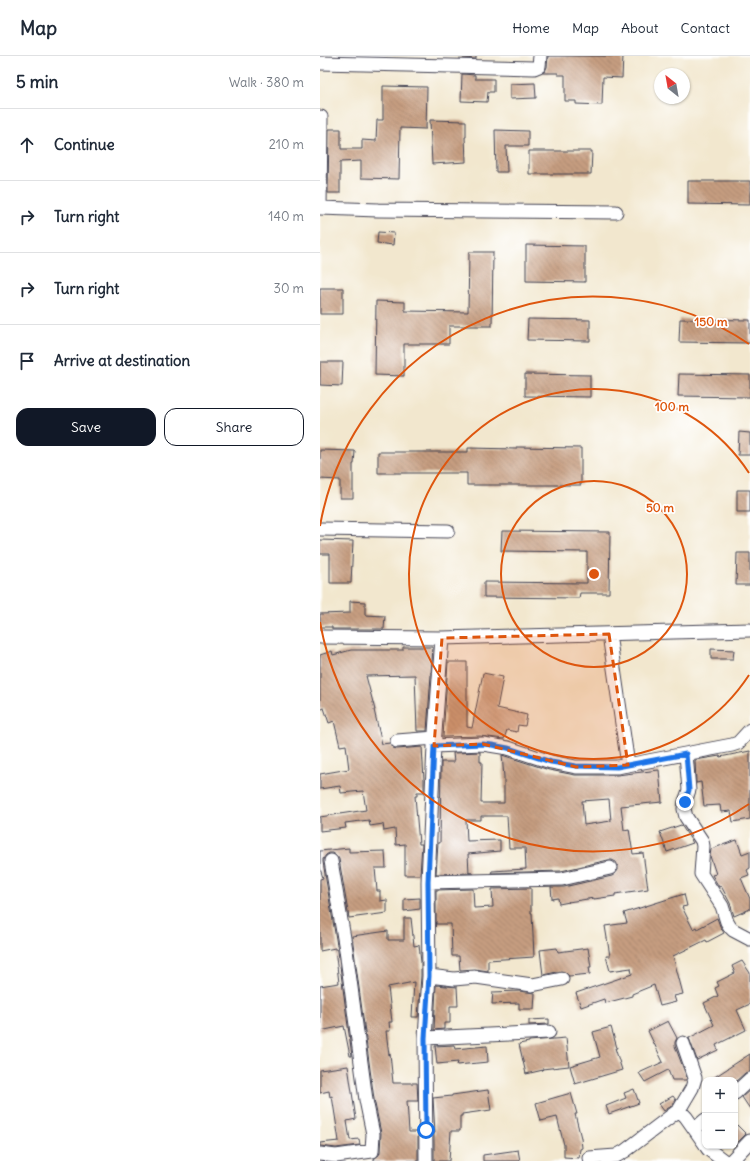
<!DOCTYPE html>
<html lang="en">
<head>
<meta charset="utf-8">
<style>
	body { margin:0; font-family:Delius,sans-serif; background:#f2f2f3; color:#1f2937 }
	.controls { position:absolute; right:12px; bottom:12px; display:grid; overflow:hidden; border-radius:8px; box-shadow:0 1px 3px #0004 }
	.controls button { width:36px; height:36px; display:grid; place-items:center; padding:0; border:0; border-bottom:1px solid #e0e1e3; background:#fff; color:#1f2937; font:20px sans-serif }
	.compass { position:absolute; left:334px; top:12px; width:36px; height:36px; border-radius:50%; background:#fff; box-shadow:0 1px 3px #0004; rotate:329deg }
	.stop { position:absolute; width:12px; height:12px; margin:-9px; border:3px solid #1a73e8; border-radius:50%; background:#fff }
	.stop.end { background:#1a73e8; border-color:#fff; box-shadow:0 1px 4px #0008 }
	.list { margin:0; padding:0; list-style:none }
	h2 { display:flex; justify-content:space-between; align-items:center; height:52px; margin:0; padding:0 16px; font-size:17px }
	h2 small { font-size:13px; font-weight:400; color:#747a83 }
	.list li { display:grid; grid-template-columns:26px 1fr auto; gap:12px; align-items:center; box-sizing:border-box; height:72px; padding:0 16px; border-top:1px solid #e0e1e3 }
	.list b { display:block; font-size:15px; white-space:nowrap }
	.list em { font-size:13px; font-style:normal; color:#747a83 }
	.actions { display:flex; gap:8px; padding:12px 16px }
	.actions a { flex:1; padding:9px 0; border:1px solid #111827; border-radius:12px; text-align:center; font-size:14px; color:#111827 }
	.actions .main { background:#111827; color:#fff }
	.icon { flex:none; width:22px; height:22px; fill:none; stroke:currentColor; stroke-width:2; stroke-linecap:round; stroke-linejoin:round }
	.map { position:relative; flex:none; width:430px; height:1105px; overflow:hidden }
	header { display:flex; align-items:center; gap:24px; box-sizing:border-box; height:56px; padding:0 20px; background:#fff; border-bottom:1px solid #e0e1e3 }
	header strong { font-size:19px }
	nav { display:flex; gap:22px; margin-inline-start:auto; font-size:14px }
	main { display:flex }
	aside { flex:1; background:#fff }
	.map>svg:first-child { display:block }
</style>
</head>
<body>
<header>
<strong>Map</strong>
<nav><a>Home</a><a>Map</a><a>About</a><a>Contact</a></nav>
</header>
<main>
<aside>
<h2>5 min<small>Walk · 380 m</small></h2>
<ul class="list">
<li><svg class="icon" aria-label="ahead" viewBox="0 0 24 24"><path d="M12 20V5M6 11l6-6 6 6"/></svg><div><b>Continue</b></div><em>210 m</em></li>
<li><svg class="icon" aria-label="right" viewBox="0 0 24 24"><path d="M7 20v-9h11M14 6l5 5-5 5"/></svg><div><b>Turn right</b></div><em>140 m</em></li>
<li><svg class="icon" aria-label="right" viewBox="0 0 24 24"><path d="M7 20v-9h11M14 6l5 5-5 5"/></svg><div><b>Turn right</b></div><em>30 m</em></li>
<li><svg class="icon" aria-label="arrive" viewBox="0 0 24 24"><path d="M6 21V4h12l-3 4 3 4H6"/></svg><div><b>Arrive at destination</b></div></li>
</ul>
<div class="actions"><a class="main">Save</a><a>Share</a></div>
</aside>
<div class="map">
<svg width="430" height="1105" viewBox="0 0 430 1105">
	<defs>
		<pattern id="building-back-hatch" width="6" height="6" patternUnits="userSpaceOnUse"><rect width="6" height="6" fill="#c69d80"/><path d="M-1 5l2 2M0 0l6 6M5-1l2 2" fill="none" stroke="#a0806a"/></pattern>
	</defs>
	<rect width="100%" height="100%" fill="#fff"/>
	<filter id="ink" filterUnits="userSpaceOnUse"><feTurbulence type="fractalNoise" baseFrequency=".025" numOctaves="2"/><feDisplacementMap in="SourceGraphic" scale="8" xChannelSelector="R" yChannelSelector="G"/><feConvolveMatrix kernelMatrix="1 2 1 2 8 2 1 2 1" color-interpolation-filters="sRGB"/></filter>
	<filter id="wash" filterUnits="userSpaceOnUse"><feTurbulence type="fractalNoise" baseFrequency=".012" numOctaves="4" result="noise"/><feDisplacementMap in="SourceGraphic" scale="16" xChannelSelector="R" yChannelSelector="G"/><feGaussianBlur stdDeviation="0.9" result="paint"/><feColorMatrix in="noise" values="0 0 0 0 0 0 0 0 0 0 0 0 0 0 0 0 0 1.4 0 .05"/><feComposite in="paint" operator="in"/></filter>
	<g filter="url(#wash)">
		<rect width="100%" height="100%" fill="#f2e7ce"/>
		<g id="blocks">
			<!-- building -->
			<path fill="url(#building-back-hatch)" fill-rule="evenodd" d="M143,0H156V3L143,2Z
				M228,0H303L302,22L283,21L282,49L256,48V45H245V19H238V17H222L225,15L227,11Z
				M142,18L155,19V23H174V36H168L167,46L141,45Z
				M215,27L216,42L190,43V28Z
				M63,30L107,31L106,73L80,72L79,123L41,122V105L20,106V137H8L9,73H21V93H42V84L56,85L57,64H63Z
				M110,64L146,65V81H145L146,106L112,108Z
				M175,74L208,75V90H186L187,116H176Z
				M209,95H272L271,118H209Z
				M368,125H430V149L368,148Z
				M58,176L74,177L73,189L57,187Z
				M206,189L265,190V226L206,225Z
				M149,196H173L172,270H129V288H84V320L55,319L56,245L85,246V255L148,256Z
				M0,232H23V258H0Z
				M208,263L270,264V285L207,284Z
				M360,263L430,264V287L359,286Z
				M0,306H23L22,330L0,329Z
				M205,318L270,319V341L205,340Z
				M359,318L430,319V341L358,340Z
				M419,376L430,377V399H418Z
				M196,391L261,392V429H147V417H58V396H148V392L196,393Z
				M0,394L35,395L34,408H33V442H20V424L0,423Z
				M417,434H430V456H417Z
				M182,475L290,476L289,537H260L259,542L164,541V526L267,527V496L181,495Z
				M0,484L33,485L31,527H10V498H0Z
				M417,497H430V529H416Z
				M30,545L45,546V559L65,560L64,573H12V571H0V558L30,557Z
				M83,591H113L107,675H97L95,619L46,620L55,654H54L62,688L70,687L73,692L77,693L102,691L104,724V736H97V740H95L99,788H102L100,819H85V788L76,789L75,773L64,775L63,768L50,770L49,764L25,767L26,772L0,775V761L46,754L43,735L21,737L20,730L0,733V718L29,713L26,689L20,690L14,665L9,667L4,652L0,654V599L12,595L13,599L31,594H83Z
				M391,593L414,594L413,603H391Z
				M128,606H147V671L152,672L163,617L183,621L177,652L207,659L205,670L198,669L197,676L187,674L184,683L160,680L123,681Z
				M430,695V763L413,766L411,755L401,756L400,749L384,750L381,726L376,727L375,704L400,700V701Z
				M160,696V706H162L161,747H184V721L182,699L229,714L255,719H297L339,714L342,746L301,750L304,774L309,773L313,798L323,797L328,833L295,838V840L274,843V842L248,846H249L239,848L238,842L232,843L231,831H244L292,820L295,818L298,814V810L296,806L292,804H288L241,815L171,817L172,815L206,813L205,792H189L187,760H161V764H146L147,785L180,784V795L148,798L149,817H153L116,818L118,787H120L121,706H134L133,697ZM289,743L291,765L264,769L262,745Z
				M361,769L373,787L347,796L340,776Z
				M417,784L422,798L430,795V812L427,814L429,819L421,822L430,843V853L414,860L410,847L401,830L399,831L392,819L396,818L390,800L391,793Z
				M29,792V796L65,795L66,812H55L57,835H60V845L67,844V857L29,862L19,803L17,800L13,797H9L6,799L3,803V806L18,895L32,1000H30L24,970L0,975V930L19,927L15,892L0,895V823L3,822L0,812V795Z
				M211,832V857H212L214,901L168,904V915L155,913L140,914L139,900H132L131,868H116V834L153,833L154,852L173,851L172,833Z
				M364,838L367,850L362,851L373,873L376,871L377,873L397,862L400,870L404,877L387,886L386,884L353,900L363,938L354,940L356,946L340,950L334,929L312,938V940L285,947L284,943L261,951L256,937L312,918L311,912L290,915L286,900H290L285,870L307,867L304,857Z
				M100,842V853L84,855V843Z
				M84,862H91L94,890L99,889L101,906V920L98,961H92L94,926L68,931L72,966H69L70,975H66L69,999L70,998L73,1027H97L98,1045H87L89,1076H98V1105H54V1103L59,1099L60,1096L61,1077L54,1043L32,880L68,875V884H84Z
				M237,892L238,896L268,892L271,911H269L270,918L249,920L245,916L241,915L223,919L220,894Z
				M422,905L430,917V948L417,954L426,974L396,989L398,994L377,1004L369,982L394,969L384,947L398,940L395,932L399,930L397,926L415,917L412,910Z
				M116,929L137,931L138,950H130V967H124V973L114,974Z
				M199,935L215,937L214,953H199V947L172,948L173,936Z
				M229,963V968L209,969V964Z
				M348,965L357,982L355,986V990L367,1022L366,1024H352L348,1014L325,1026L319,1017L343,1006L328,975Z
				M291,971L297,992H295L302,1014L255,1028L250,1010L280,1001L273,976Z
				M246,982L249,1010L222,1013L223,1014L206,1018L199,988L209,986V985Z
				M134,989L135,993L167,990L168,1006L137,1009L138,1006L117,1008L115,990Z
				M430,998V1015L425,1017L415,1026V1024H390Z
				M28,1010L36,1063L27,1065L30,1084L39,1083L40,1089L16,1092L0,1090V1087L19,1085L12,1040L10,1041L9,1035L0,1037V1014Z
				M314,1033L319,1047L289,1058L286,1050L306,1042L304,1037Z
				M168,1034L171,1054L142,1058V1060H140V1075H131L129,1105H114V1077H115L113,1042L132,1040V1039Z
				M430,1034V1053L422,1041Z
				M251,1037L257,1058H255L261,1082L262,1092L260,1093L259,1102L244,1101V1089L237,1061L221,1065L216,1047Z
				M353,1040L356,1044L353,1049L344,1055L339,1048Z
				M415,1067L426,1078L415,1089Z
				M198,1094L200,1105H163V1099Z"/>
		</g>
	</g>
	<g filter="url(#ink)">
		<use href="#blocks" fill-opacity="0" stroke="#414051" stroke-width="1"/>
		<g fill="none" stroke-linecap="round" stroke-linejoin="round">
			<!-- street casing -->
			<g stroke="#414051" stroke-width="15">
				<path id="street" d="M0,7L214,12L219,10L220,0
					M0,152L58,154L296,156
					M0,152L1,61
					M0,473L128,475
					M289,578L308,709
					M0,581L122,582L430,574
					M77,685L115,682
					M114,690L163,688L188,692L231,706L256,711H297L412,689L418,687L430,674
					M366,698L369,734L365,746L364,753L366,761L382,785L383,790L381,818L402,850L407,866L410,871L413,874L430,883
					M108,826L242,823L290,812
					M109,920L134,923L156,921L212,929L242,923
					M105,982L229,976
					M415,1037L430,1023
					M359,1054L366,1061L385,1088
					M375,1073L385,1064
					M386,1090L388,1093L404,1105
					M0,1098L16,1100L52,1095L53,1078L46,1044L26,894L11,805
					M269,1102L296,1100L305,1095L359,1054L372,1032L375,1022L363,987
					M106,1105L105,982L109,920L108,826L114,690L122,582
					M411,1105L430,1085"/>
			</g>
			<!-- street -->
			<use href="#street" stroke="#fff" stroke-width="13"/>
		</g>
	</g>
	<g fill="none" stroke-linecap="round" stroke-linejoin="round" filter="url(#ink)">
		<!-- route -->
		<path stroke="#1a73e8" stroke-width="5" d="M106,1074L105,982L109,920L108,826L114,690L163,688L172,689L188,692L231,706L256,710L297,711L366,698L369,734L365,746"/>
	</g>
	<!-- marked area -->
	<path fill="#de560e" fill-opacity="0.2" stroke="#de560e" stroke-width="3" stroke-dasharray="8 5" stroke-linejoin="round" d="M289,578L308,709L256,711L163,688L114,690L122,582Z"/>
	<!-- distance rings -->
	<g fill="none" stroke="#de560e" stroke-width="2">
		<circle cx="274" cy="518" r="93"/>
		<path d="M429 619A185 185 0 1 1 429 417"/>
		<path d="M429 748A278 278 0 0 1 0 566M0 470A278 278 0 0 1 429 288"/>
	</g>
	<circle cx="274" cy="518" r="6" fill="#de560e" stroke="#fff" stroke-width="2"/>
	<g font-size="12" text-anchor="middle" font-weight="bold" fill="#de560e" stroke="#fff" stroke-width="3.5" stroke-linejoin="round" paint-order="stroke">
		<text x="391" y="270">150 m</text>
		<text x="352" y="355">100 m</text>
		<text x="340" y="456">50 m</text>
	</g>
</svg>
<div class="controls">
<button>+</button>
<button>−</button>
</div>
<svg class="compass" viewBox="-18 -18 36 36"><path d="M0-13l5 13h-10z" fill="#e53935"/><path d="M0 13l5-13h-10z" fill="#747a83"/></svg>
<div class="stop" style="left:106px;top:1074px"></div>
<div class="stop end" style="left:365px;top:746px"></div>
</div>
</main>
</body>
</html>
